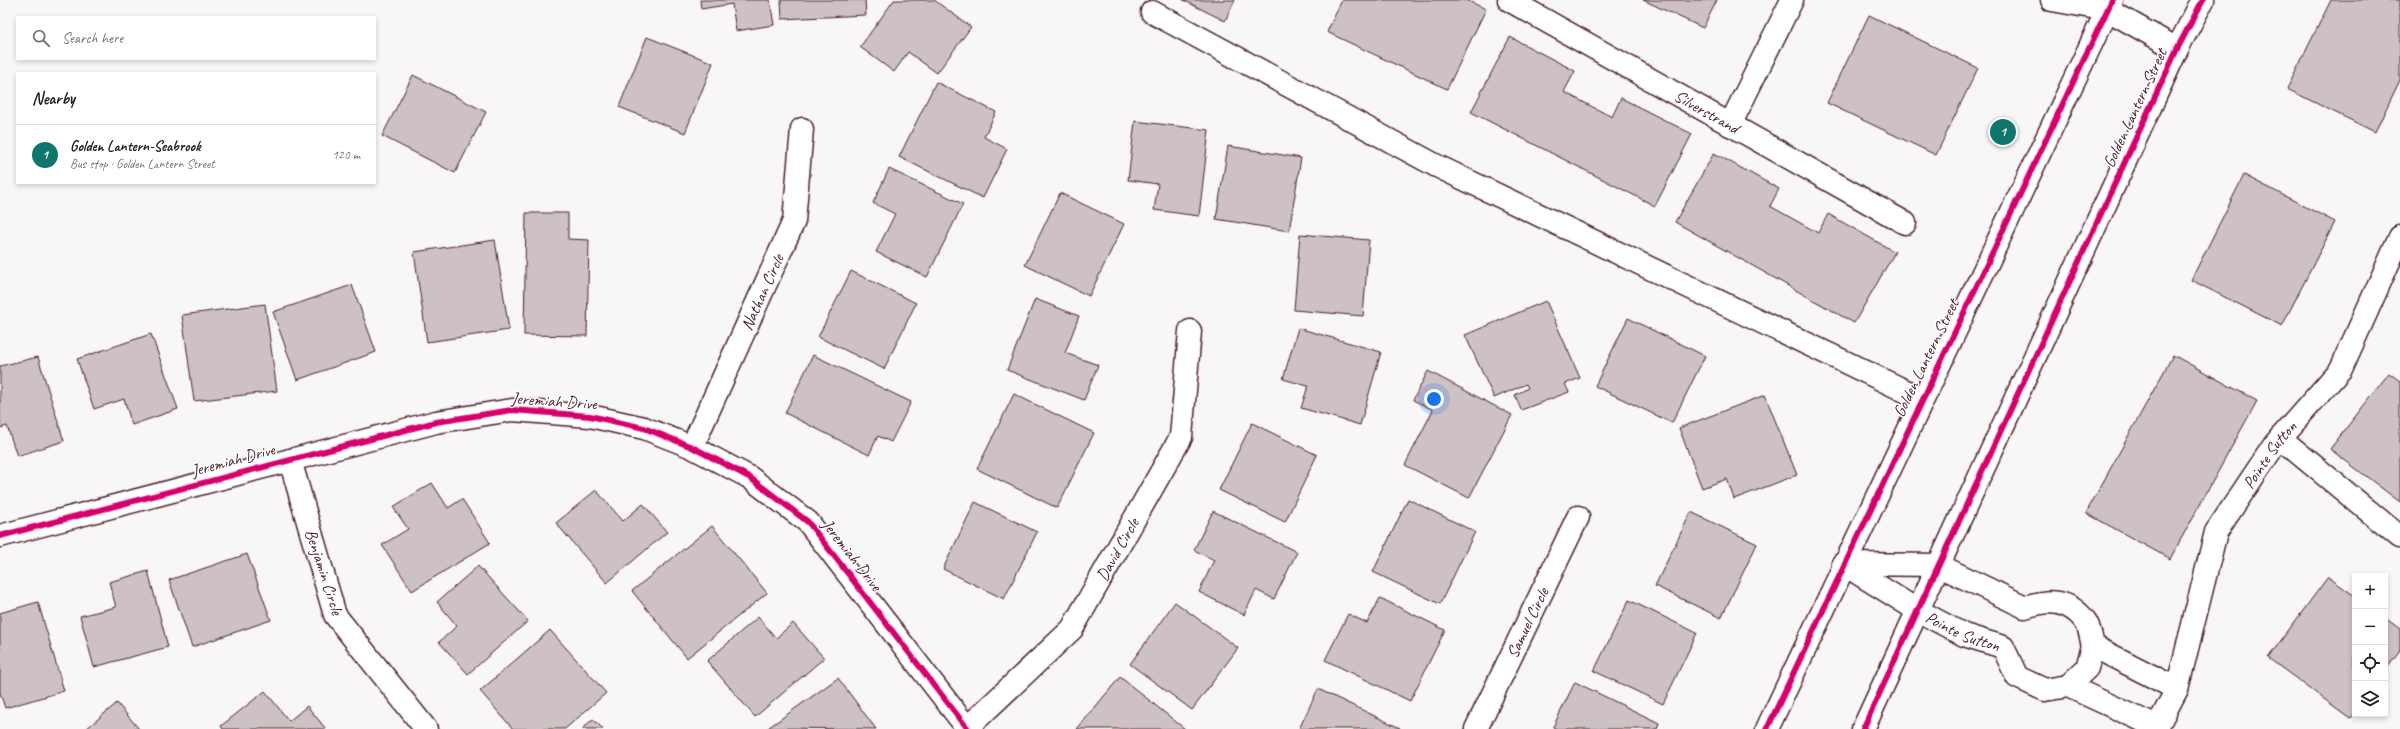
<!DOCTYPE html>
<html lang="en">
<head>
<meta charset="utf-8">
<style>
	body { margin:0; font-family:Caveat,sans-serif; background:#f6f6f6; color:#202124 }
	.controls { position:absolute; right:12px; bottom:12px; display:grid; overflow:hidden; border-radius:0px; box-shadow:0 2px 6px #0003 }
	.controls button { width:36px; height:36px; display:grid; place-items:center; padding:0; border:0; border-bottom:1px solid #e0e0e0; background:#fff; color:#202124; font:20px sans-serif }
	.you { position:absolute; left:1434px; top:399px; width:14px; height:14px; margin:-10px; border:3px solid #fff; border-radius:50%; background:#1a73e8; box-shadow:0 0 0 6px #1a73e833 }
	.badge { display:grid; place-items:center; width:26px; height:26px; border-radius:50%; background:#0f766e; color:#fff; font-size:13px; font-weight:700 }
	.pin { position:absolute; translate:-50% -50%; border:2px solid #fff; box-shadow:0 1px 4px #0006 }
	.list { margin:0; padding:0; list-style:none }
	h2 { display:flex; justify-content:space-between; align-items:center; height:52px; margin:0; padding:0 16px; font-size:17px }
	h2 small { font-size:13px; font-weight:400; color:#757577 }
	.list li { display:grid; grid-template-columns:26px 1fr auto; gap:12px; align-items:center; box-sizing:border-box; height:60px; padding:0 16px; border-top:1px solid #e0e0e0 }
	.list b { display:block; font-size:15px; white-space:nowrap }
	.list p { margin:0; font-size:13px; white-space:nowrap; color:#757577 }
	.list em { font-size:13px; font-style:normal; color:#757577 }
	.icon { flex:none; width:22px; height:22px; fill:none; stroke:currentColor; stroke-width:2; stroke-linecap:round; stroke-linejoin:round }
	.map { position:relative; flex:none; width:2400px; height:729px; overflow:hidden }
	.search { position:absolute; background:#fff; box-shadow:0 2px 6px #0003; left:16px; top:16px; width:360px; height:44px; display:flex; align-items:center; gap:10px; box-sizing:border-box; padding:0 14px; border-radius:0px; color:#757577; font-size:15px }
	.panel { position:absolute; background:#fff; box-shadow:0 2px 6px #0003; left:16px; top:72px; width:360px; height:112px; border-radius:0px }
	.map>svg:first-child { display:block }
</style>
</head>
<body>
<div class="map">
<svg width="2400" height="729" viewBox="0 0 2400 729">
	<rect width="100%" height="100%" fill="#f8f6f7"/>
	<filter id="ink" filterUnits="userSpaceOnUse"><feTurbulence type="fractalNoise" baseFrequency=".025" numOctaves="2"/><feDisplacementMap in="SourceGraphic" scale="8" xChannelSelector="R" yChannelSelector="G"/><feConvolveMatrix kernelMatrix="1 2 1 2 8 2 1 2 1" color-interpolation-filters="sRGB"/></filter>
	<g filter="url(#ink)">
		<!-- building -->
		<path fill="#cdc1c4" stroke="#4a1f2b" d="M700,0H770L774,25L736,31L732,4L701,9Z
			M781,0H865L866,15L782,19Z
			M894,0H934L971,27L937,73L908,52L894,72L860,47Z
			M1183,0H1235L1225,21Z
			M1342,0H1466L1486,9L1447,89L1327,32Z
			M1643,0H1717L1703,28Z
			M2331,0H2400V80L2375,132L2287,89Z
			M1869,15L1978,68L1936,155L1827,103Z
			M647,37L713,63L685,133L619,107Z
			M1510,37L1575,71L1564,92L1612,117L1621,98L1692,134L1655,206L1471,112Z
			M413,75L486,112L455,173L382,136Z
			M936,82L996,112L984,137L1007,149L983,198L899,157Z
			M1135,121L1209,130L1199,216L1154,210L1158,184L1128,180Z
			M1228,146L1301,158L1289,231L1216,219Z
			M1714,153L1779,189L1770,206L1818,233L1828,214L1895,252L1854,323L1675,222Z
			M889,169L963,204L927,277L876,252L895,214L873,203Z
			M2244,175L2335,222L2282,326L2191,280Z
			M1060,193L1124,224L1089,296L1025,265Z
			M526,213H568V239L589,240L587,336L524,335Z
			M1300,234L1369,240L1363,316L1294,310Z
			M495,240L509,330L427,342L414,252Z
			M851,271L916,303L884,369L818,337Z
			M352,285L376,352L297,380L273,312Z
			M1035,299L1079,316L1065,353L1098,365L1084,400L1007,370Z
			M1546,301L1580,378L1565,384L1569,392L1521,410L1515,395L1528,388L1526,384L1494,398L1465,335Z
			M265,304L277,391L194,401L182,315Z
			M1628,318L1705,356L1672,423L1595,386Z
			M1298,328L1381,352L1360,425L1301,408L1308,386L1283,379Z
			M151,334L178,409L132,425L124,399L94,409L77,359Z
			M813,355L911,402L891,442L878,436L869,455L785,413Z
			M2173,355L2257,401L2170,559L2086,513Z
			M38,357L64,441L17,456L7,426L0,428V366Z
			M1428,371L1512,415L1469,498L1405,465L1433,410L1413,400Z
			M2389,373L2400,381V502L2330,449Z
			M1014,394L1094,433L1057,508L977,469Z
			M1765,395L1797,475L1734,499L1727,479L1702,488L1679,428Z
			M1252,423L1317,455L1285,522L1219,490Z
			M432,483L448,508L462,499L490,543L412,591L382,545L408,529L393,507Z
			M596,490L623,521L643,504L667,532L607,583L556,523Z
			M1408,499L1475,532L1440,604L1373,572Z
			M975,502L1037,532L1004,599L943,569Z
			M1213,511L1297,552L1274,599L1256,590L1244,615L1199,592L1214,560L1194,550Z
			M1691,512L1757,544L1721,618L1655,586Z
			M712,526L767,593L687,658L632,591Z
			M247,554L271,620L192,647L169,580Z
			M478,566L528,621L468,674L439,642L457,626L437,602Z
			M148,571L168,647L94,667L80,616L116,607L109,582Z
			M2328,577L2355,596V712L2350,718L2268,658Z
			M1380,598L1445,630L1410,701L1325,660L1348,614L1367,623Z
			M1629,600L1697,633L1663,704L1594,671Z
			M38,602L64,691L5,708L0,693V613Z
			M1175,602L1238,648L1192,710L1130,664Z
			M758,617L776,638L793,623L824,658L755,717L707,661Z
			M2385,618L2400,629V650L2385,670Z
			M550,630L606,693L565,729H513L480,691Z
			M1120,677L1185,729H1077Z
			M838,678L876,729L768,728Z
			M1575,682L1659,723L1657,729H1557L1553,727Z
			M1318,689L1400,728L1399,729H1299Z
			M265,691L289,721L307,706L326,729H223L221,726Z
			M117,703L139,729H86Z
			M593,719L603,729H582Z"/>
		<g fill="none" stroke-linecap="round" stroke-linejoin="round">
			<!-- minor casing -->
			<g stroke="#4a1f2b" stroke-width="25">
				<g id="minor">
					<path id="s1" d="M1509,0L1905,223"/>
					<path d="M2052,0L2108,10"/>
					<path d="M2098,0L2108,10L2177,49"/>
					<path d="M1152,12L1435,165L1922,399"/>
					<path d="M1730,125L1792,0"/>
					<path d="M2280,438L2400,537"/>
					<path id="s2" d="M692,447L794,221L802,129"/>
					<path d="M290,460L335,615L426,729"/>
					<path d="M0,536L436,422L512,410L590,416L644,428L692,447L749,477L808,522L968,729"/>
					<path d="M1843,564L1938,565L2025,607C2049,599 2069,599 2086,622C2090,628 2091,639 2093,646L2177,689"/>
					<path id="s3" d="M1843,564L1917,610L1964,635L2003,647L2017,677L2045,690L2068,686L2157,727"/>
					<path d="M2068,686L2087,668L2093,646"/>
					<path id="s4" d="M967,728L1072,629L1181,437L1190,331"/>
					<path id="s5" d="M1476,729L1578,517"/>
					<path id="s6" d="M2156,729L2177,689L2216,532L2275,444L2341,369L2400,237"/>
				</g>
			</g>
			<!-- major casing -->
			<g stroke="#4a1f2b" stroke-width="25">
				<path id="major" d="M1767,729L2112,0
					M1863,729L2177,49L2203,0"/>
			</g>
			<!-- minor -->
			<use href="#minor" stroke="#fff" stroke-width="22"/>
			<!-- major -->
			<use href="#major" stroke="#fff" stroke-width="22"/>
			<!-- cycleway casing -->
			<g stroke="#fff" stroke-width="8">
				<path id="cycleway" d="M0,536L436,422L512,410L590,416L644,428L692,447L749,477L808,522L968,729
					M1767,729L2112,0
					M1863,729L2177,49L2203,0"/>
			</g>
			<!-- cycleway -->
			<use href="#cycleway" stroke="#d6006c" stroke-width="6"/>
		</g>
	</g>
	<g text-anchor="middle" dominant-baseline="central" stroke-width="3" stroke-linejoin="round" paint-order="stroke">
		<!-- street labels -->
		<g font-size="17" fill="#4a1f2b" stroke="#fff">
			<text transform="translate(2135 108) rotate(-65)">Golden Lantern Street</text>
			<text stroke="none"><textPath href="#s1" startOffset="227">Silverstrand</textPath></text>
			<text stroke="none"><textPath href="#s2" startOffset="170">Nathan Circle</textPath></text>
			<text transform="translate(1926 358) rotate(-64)">Golden Lantern Street</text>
			<text transform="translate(554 401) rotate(4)">Jeremiah Drive</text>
			<text stroke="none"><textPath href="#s6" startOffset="301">Pointe Sutton</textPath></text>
			<text transform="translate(233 460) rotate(-15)">Jeremiah Drive</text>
			<text stroke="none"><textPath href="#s4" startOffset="236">David Circle</textPath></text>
			<text transform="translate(852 555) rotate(52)">Jeremiah Drive</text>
			<text transform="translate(324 572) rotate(72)">Benjamin Circle</text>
			<text stroke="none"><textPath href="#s5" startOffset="118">Samuel Circle</textPath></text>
			<text stroke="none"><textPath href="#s3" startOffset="138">Pointe Sutton</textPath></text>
		</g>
	</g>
</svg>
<div class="controls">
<button>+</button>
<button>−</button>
<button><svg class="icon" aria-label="locate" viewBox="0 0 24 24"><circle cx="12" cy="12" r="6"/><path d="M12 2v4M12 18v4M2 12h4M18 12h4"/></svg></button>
<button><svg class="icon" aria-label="layers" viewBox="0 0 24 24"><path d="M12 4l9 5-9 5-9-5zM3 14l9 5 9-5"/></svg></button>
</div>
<div class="you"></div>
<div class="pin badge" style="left:2003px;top:132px">1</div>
<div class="search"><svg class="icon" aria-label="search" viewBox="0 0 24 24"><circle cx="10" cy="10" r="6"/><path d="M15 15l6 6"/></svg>Search here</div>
<section class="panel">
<h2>Nearby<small></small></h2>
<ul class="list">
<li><span class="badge">1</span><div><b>Golden Lantern-Seabrook</b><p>Bus stop · Golden Lantern Street</p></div><em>120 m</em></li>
</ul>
</section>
</div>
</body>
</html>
